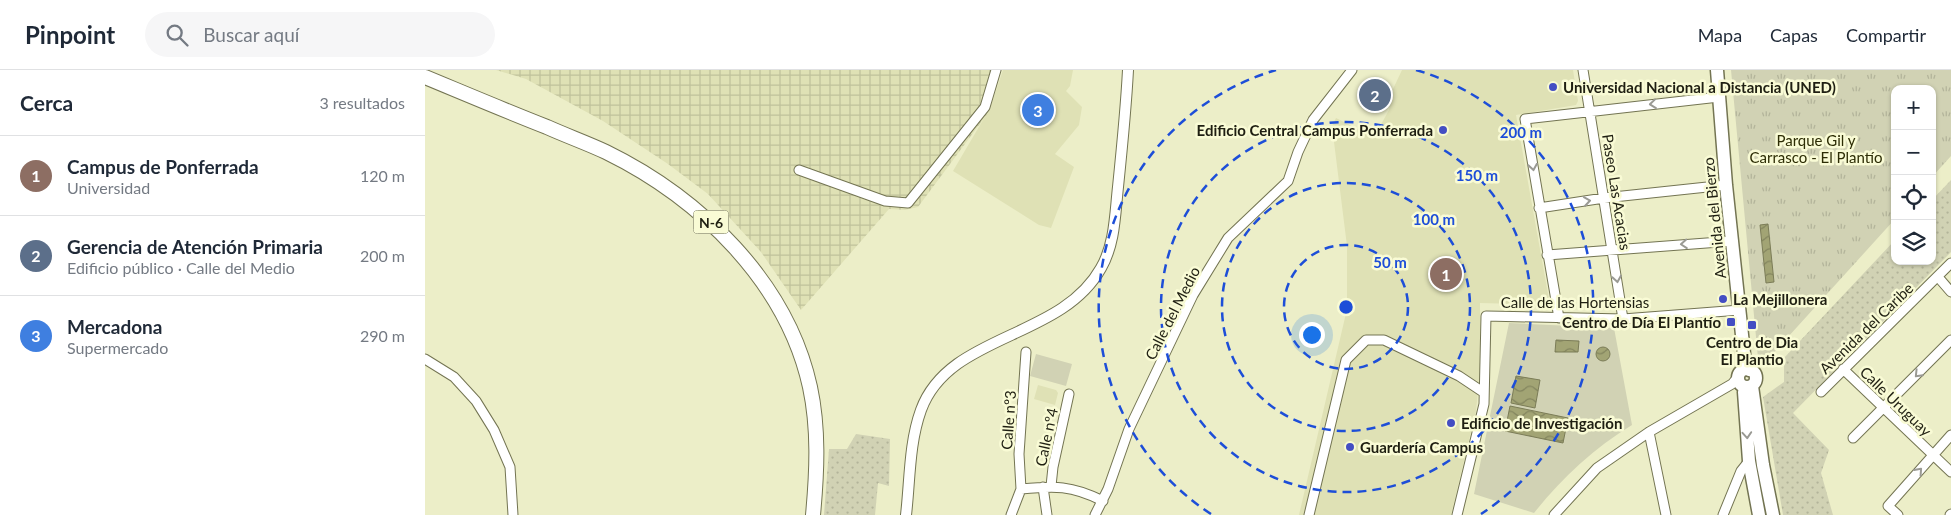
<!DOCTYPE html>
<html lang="es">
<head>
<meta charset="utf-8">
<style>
	body { margin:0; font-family:Lato,sans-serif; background:#f6f6f7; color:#1f2937 }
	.controls { position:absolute; right:15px; top:15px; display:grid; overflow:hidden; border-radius:10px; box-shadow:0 1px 4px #0004 }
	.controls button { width:45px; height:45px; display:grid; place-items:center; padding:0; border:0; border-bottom:1px solid #e0e1e3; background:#fff; color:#1f2937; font:25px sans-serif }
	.you { position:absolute; left:886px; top:264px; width:18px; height:18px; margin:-12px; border:4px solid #fff; border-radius:50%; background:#1a73e8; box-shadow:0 0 0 8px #1a73e833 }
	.badge { display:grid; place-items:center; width:32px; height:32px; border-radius:50%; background:#444ec3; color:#fff; font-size:16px; font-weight:700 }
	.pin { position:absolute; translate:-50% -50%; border:2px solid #fff; box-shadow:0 1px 5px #0006 }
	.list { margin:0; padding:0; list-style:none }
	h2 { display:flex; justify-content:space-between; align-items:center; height:65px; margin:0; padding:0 20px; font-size:21px }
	h2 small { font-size:16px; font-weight:400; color:#747a83 }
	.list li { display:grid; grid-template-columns:32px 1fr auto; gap:15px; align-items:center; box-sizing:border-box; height:80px; padding:0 20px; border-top:1px solid #e0e1e3 }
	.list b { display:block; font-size:19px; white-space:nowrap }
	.list p { margin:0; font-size:16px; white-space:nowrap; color:#747a83 }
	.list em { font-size:16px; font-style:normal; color:#747a83 }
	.icon { flex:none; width:28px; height:28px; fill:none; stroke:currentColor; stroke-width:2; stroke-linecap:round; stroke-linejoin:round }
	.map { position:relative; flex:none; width:1526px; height:445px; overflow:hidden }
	header { display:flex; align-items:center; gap:30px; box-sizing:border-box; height:70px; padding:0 25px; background:#fff; border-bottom:1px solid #e0e1e3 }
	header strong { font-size:24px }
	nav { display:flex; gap:28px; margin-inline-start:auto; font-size:18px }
	.search { width:350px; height:45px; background:#f6f6f7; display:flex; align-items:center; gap:12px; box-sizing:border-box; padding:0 18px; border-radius:28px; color:#747a83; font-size:19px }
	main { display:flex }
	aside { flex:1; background:#fff }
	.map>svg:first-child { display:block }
</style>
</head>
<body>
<header>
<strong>Pinpoint</strong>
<div class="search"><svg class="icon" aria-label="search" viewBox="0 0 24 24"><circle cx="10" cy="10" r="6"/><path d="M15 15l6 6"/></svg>Buscar aquí</div>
<nav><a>Mapa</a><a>Capas</a><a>Compartir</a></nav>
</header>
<main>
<aside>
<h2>Cerca<small>3 resultados</small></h2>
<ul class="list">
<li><span class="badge" style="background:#8d6e63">1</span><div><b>Campus de Ponferrada</b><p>Universidad</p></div><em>120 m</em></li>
<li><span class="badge" style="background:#5c6f8a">2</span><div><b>Gerencia de Atención Primaria</b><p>Edificio público · Calle del Medio</p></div><em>200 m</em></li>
<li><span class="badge" style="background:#3f7fe0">3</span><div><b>Mercadona</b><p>Supermercado</p></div><em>290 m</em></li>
</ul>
</aside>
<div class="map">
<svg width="1526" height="445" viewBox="0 0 1526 445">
	<defs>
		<pattern id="industrial-grid" width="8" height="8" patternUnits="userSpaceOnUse" patternTransform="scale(1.25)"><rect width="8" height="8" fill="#dfe1b5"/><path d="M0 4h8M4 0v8" fill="none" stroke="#bfc19b"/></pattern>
		<pattern id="grass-dots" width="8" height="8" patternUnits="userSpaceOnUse" patternTransform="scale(1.25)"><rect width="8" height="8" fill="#d1d2b4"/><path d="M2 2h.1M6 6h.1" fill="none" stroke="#b3b49a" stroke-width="1.8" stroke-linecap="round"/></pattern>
		<pattern id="park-tufts" width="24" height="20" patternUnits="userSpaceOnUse" patternTransform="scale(1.25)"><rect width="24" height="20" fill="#d1d2b4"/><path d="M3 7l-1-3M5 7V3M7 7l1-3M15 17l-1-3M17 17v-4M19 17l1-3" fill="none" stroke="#b3b49a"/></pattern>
		<pattern id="water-waves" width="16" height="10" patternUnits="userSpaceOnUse" patternTransform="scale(1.25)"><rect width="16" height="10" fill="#a2a474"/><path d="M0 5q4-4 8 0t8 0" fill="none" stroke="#83855e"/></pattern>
	</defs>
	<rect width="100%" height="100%" fill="#eceec8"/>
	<!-- built -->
	<path fill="#dfe1b5" d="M578,0H648L645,16L641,21L657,37L654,55L630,84L649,97L626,158L614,155L528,101L565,38Z
		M977,0H1148L1153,31L1151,35L1091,45L1125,235L1055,233V302L1051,341L1026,445H874L922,239V176L907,56L911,48L949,67L964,40L968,19Z
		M613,315L631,320L633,323L630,335L609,329Z"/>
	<!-- industrial -->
	<path fill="url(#industrial-grid)" d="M71,0H576L563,43L493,137L480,140L464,139L376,240L336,182L283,124L243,94L178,51L101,9Z"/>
	<!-- grass -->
	<path fill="url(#grass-dots)" d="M1526,110V182L1368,343L1404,380L1396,403L1408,445H1358L1338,327L1359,312V288L1470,170V191H1507V130Z
		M431,364L465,369L464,416L453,413L450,445H399L404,379H422Z"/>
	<!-- park -->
	<path fill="url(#park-tufts)" d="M1306,0H1526V86L1507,107V19H1470V149L1334,299Z"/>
	<!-- pitch -->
	<path fill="#d1d2b4" d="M1084,253L1189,258L1207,355C1169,378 1136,409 1109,443L1049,424Z
		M611,284L647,294L641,316L605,306Z"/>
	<!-- water -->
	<path fill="url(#water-waves)" stroke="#7b7c57" d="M1343,154L1349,212L1341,213L1335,155Z
		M1131,270L1154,271L1153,282H1130Z
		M1171 284a7 7 0 1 1 14 0a7 7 0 1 1-14 0Z
		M1091,306L1115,310L1110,338L1086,333Z
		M1085,336L1143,348L1138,373L1080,361Z"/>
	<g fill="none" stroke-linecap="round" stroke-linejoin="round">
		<!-- minor casing -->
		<g stroke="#737452" stroke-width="11">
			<path id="minor" d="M1158,0L1198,249
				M374,100L460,131L483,133L560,37L571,0
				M1114,138L1179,128L1301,115
				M1122,185L1308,171
				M1513,207L1526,222
				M1134,248L1100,49L1294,27
				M0,289L29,307L51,331L69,360L85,397L88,445
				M1418,299L1526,402
				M1396,322L1526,193
				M1224,362L1241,445
				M1428,368L1526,270
				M626,416L628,397L644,324
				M618,417L622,445
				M596,419C630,416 646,415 678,431
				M586,445L596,419L594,384L601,282
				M670,445L683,419L704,359L768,225L803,168L863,111L873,82L888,50L927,0
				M884,445L921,290L941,270H959L1034,306L1058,322
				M1032,445L1059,334L1061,246L1198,249L1315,240
				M1129,445L1172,398L1224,362L1307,314L1313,307
				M1298,445L1316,401L1324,391
				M1473,445L1463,436L1526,365
				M1525,445L1526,444"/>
		</g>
		<!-- tertiary casing -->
		<g stroke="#737452" stroke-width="12">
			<path id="tertiary" d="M481,445C485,411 484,373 496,340C524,263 636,270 676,198C690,174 690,144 693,117C697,78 701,39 703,0"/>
		</g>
		<!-- secondary casing -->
		<g stroke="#737452" stroke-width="15">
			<path id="secondary" d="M1292,0L1301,115L1320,293L1324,300
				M1313 308a9 9 0 1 1 18 0a9 9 0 1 1-18 0Z
				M1327,316L1338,395L1348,445
				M1319,322L1324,391L1334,445"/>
		</g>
		<!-- trunk casing -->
		<g stroke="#737452" stroke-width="16">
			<path id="trunk" d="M0,7C41,24 81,41 122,57C142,66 162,73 181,82C275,128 362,212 385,317C394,359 392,402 388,445"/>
		</g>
		<!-- minor -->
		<use href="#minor" stroke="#fff" stroke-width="9"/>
		<!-- tertiary -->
		<use href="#tertiary" stroke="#fff" stroke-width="10"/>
		<!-- secondary -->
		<use href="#secondary" stroke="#fff" stroke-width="12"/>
		<!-- trunk -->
		<use href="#trunk" stroke="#fff" stroke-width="14"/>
	</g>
	<!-- one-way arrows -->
	<defs><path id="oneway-chevron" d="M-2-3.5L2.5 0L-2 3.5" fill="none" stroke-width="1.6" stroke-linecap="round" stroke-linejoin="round" transform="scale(1.25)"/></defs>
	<g stroke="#9a9a94">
		<use href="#oneway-chevron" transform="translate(1228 34) rotate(174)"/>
		<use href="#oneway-chevron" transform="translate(1108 97) rotate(81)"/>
		<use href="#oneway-chevron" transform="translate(1162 131) rotate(-9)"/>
		<use href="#oneway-chevron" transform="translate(1259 174) rotate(176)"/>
		<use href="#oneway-chevron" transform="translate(1192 209) rotate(81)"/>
		<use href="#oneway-chevron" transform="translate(1493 304) rotate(134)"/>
		<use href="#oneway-chevron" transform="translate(1322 365) rotate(86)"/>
		<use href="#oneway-chevron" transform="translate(1494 401) rotate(-48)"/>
	</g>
	<!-- distance rings -->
	<g fill="none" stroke="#1d4ed8" stroke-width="2.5" stroke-dasharray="9 6">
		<circle cx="921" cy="237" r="62"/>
		<circle cx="921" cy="237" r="124"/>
		<circle cx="921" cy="237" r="185"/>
		<path d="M786 444A247 247 0 0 1 851 0M991 0A247 247 0 0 1 1056 444"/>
	</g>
	<!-- markers -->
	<g fill="#444ec3" stroke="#f9fbd5" stroke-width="2">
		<circle cx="1128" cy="17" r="5"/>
		<circle cx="1018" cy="60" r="5"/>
		<circle cx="1298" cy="229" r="5"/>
		<rect x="1301" y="247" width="10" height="10" rx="2.5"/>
		<rect x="1322" y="250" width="10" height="10" rx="2.5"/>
		<circle cx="1026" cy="353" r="5"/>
		<circle cx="925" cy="377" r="5"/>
	</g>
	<g text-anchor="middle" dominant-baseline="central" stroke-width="5" stroke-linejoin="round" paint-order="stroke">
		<!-- shield labels -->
		<rect fill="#f9fbd5" stroke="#60614c" stroke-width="1" x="268.5" y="140.5" width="35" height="23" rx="4"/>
		<g font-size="14" font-weight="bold" fill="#1f1f12">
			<text x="286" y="152">N-6</text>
		</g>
		<!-- poi labels -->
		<g font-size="15" font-weight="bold" fill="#1f1f12" stroke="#f9fbd5" text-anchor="start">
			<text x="1138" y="17">Universidad Nacional a Distancia (UNED)</text>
			<text x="1008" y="60" text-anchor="end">Edificio Central Campus Ponferrada</text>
			<text x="1308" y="229">La Mejillonera</text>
			<text x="1296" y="252" text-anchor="end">Centro de Día El Plantío</text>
			<text x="1327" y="272" text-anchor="middle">Centro de Dia<tspan x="1327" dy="17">El Plantio</tspan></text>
			<text x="1036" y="353">Edificio de Investigación</text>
			<text x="935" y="377">Guardería Campus</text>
		</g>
		<!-- park labels -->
		<g font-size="15" fill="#2d2d05" stroke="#f9fbd5">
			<text x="1391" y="70">Parque Gil y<tspan x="1391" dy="17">Carrasco - El Plantío</tspan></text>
		</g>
		<!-- street labels -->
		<g font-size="15" fill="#1f1f12" stroke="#f9fbd5">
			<text transform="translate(1192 122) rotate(81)">Paseo Las Acacias</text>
			<text transform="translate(1289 148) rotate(-96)">Avenida del Bierzo</text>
			<text x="1150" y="232">Calle de las Hortensias</text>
			<text transform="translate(747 243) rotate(-63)">Calle del Medio</text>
			<text transform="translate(1441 258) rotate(-44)">Avenida del Caribe</text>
			<text transform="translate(1471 331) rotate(44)">Calle Uruguay</text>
			<text transform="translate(583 350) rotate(-86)">Calle nº3</text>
			<text transform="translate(621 367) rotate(-78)">Calle nº4</text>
		</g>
	</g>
	<circle cx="921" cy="237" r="8" fill="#1d4ed8" stroke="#f9fbd5" stroke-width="2.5"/>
	<g font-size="15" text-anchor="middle" font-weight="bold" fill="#1d4ed8" stroke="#f9fbd5" stroke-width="5" stroke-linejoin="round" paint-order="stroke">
		<text x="1096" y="68">200 m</text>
		<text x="1052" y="111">150 m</text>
		<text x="1009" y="155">100 m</text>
		<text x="965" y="198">50 m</text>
	</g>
</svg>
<div class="controls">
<button>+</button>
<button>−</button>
<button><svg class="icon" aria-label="locate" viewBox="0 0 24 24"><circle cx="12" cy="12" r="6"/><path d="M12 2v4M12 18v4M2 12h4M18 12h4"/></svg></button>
<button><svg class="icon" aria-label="layers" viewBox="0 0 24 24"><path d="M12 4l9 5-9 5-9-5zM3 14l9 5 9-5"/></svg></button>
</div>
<div class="you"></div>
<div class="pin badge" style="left:1021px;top:204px;background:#8d6e63">1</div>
<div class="pin badge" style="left:950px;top:25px;background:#5c6f8a">2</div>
<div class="pin badge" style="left:613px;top:40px;background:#3f7fe0">3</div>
</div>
</main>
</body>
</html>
